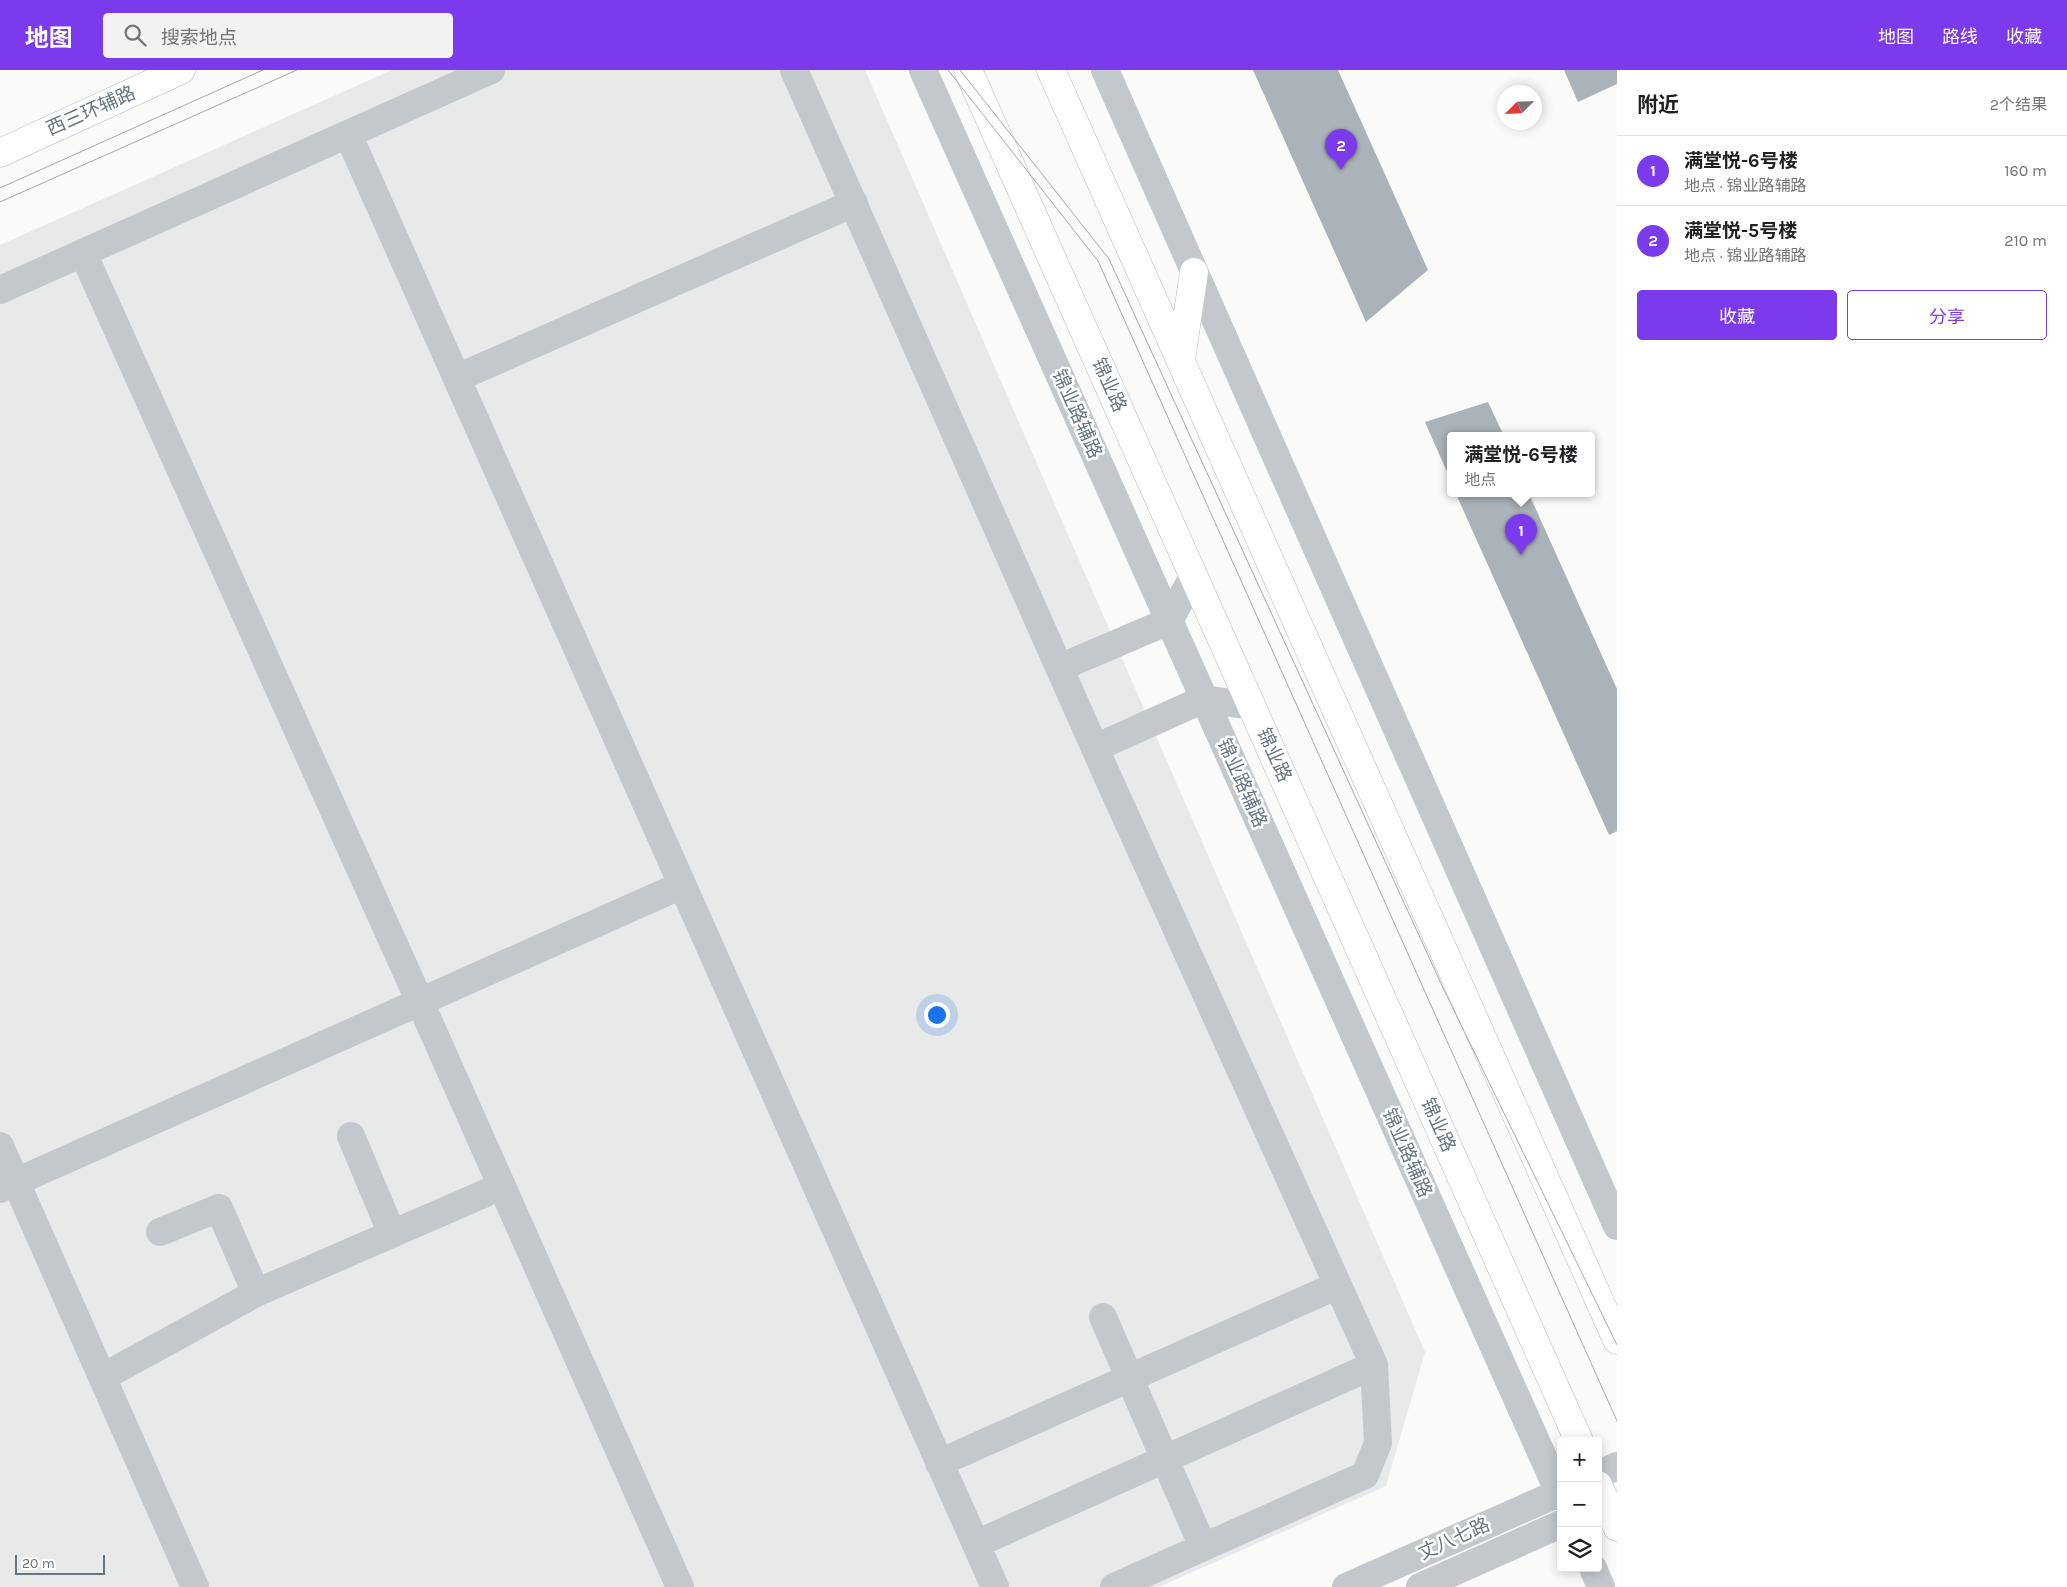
<!DOCTYPE html>
<html lang="zh">
<head>
<meta charset="utf-8">
<style>
	body { margin:0; font-family:Karla,"Noto Sans SC",sans-serif; background:#f2f2f2; color:#202124 }
	.controls { position:absolute; right:15px; bottom:15px; display:grid; overflow:hidden; border-radius:5px; box-shadow:0 2px 12px #0003 }
	.controls button { width:45px; height:45px; display:grid; place-items:center; padding:0; border:0; border-bottom:1px solid #e0e0e0; background:#fff; color:#202124; font:25px sans-serif }
	.compass { position:absolute; left:1497px; top:15px; width:45px; height:45px; border-radius:50%; background:#fff; box-shadow:0 2px 12px #0003; rotate:246deg }
	.scale { position:absolute; left:15px; bottom:12px; width:90px; box-sizing:border-box; padding-left:5px; border:2px solid #657683; border-top:0; font-size:14px; line-height:18px; white-space:nowrap; color:#657683; -webkit-text-stroke:4px #fff; paint-order:stroke }
	.you { position:absolute; left:936px; top:944px; width:18px; height:18px; margin:-12px; border:4px solid #fff; border-radius:50%; background:#1a73e8; box-shadow:0 0 0 8px #1a73e833 }
	.badge { display:grid; place-items:center; width:32px; height:32px; border-radius:50%; background:#7c3aed; color:#fff; font-size:16px; font-weight:700 }
	.pin { position:absolute; translate:-50% -41px; filter:drop-shadow(0 1px 2px #0008) }
	.pin::after { content:''; position:absolute; top:26px; width:18px; height:15px; background:inherit; clip-path:polygon(0 0,100% 0,50% 100%) }
	.popup { position:absolute; left:1447px; top:362px; width:148px; height:65px; box-sizing:border-box; display:grid; place-content:center; border-radius:5px; background:#fff; filter:drop-shadow(0 1px 4px #0005); font-size:16px; white-space:nowrap; color:#757577 }
	.popup b { font-size:19px; color:#202124 }
	.popup::after { content:''; position:absolute; left:50%; top:100%; margin-left:-10px; border:10px solid transparent; border-top-color:#fff }
	.list { margin:0; padding:0; list-style:none }
	h2 { display:flex; justify-content:space-between; align-items:center; height:65px; margin:0; padding:0 20px; font-size:21px }
	h2 small { font-size:16px; font-weight:400; color:#757577 }
	.list li { display:grid; grid-template-columns:32px 1fr auto; gap:15px; align-items:center; box-sizing:border-box; height:70px; padding:0 20px; border-top:1px solid #e0e0e0 }
	.list b { display:block; font-size:19px; white-space:nowrap }
	.list p { margin:0; font-size:16px; white-space:nowrap; color:#757577 }
	.list em { font-size:16px; font-style:normal; color:#757577 }
	.actions { display:flex; gap:10px; padding:15px 20px }
	.actions a { flex:1; padding:11px 0; border:1px solid #7c3aed; border-radius:5px; text-align:center; font-size:18px; color:#7c3aed }
	.actions .main { background:#7c3aed; color:#fff }
	.icon { flex:none; width:28px; height:28px; fill:none; stroke:currentColor; stroke-width:2; stroke-linecap:round; stroke-linejoin:round }
	.map { position:relative; flex:none; width:1617px; height:1517px; overflow:hidden }
	header { display:flex; align-items:center; gap:30px; box-sizing:border-box; height:70px; padding:0 25px; background:#7c3aed; color:#fff }
	header strong { font-size:24px }
	nav { display:flex; gap:28px; margin-inline-start:auto; font-size:18px }
	.search { width:350px; height:45px; background:#f2f2f2; display:flex; align-items:center; gap:12px; box-sizing:border-box; padding:0 18px; border-radius:5px; color:#757577; font-size:19px }
	main { display:flex }
	aside { flex:1; background:#fff }
	.map>svg:first-child { display:block }
</style>
</head>
<body>
<header>
<strong>地图</strong>
<div class="search"><svg class="icon" aria-label="search" viewBox="0 0 24 24"><circle cx="10" cy="10" r="6"/><path d="M15 15l6 6"/></svg>搜索地点</div>
<nav><a>地图</a><a>路线</a><a>收藏</a></nav>
</header>
<main>
<div class="map">
<svg width="1617" height="1517" viewBox="0 0 1617 1517">
	<rect width="100%" height="100%" fill="#fafaf8"/>
	<!-- built -->
	<path fill="#e8e9e9" d="M392,0H865L1425,1282L1386,1416L1159,1517H0V175Z"/>
	<!-- building -->
	<path fill="#aab3b9" d="M1253,0H1338L1428,200L1366,252Z
		M1564,0H1617V14L1578,32Z
		M1488,332L1504,366H1451V411L1425,352Z
		M1456,424H1529L1617,619V761L1609,765Z"/>
	<g fill="none" stroke-linecap="round" stroke-linejoin="round">
		<!-- major casing -->
		<g stroke="#b5babe" stroke-width="29">
			<path id="major" d="M968,0L1579,1371
				M1051,0L1617,1270
				M0,83L181,0
				M1181,290L1194,202
				M1598,1415L1617,1457"/>
		</g>
		<!-- minor -->
		<path stroke="#c3c8cc" stroke-width="28" d="M794,0L1106,703L1374,1295L1378,1373L1365,1405L1114,1517
			M923,0L1561,1427
			M1105,0L1617,1156
			M348,64L995,1517
			M83,183L420,932L680,1517
			M0,220L491,0
			M457,308L854,133
			M1059,598L1169,551L1194,505
			M1095,678L1204,629L1252,636
			M351,1066L392,1164
			M0,1076L195,1517
			M0,1119L682,815
			M160,1162L219,1138L256,1223
			M1103,1247L1203,1477
			M103,1307L256,1223L502,1116
			M939,1393L1338,1215
			M1598,1405L1617,1396
			M976,1474L1374,1295
			M1593,1498L1601,1517
			M1346,1517L1561,1422
			M1420,1517L1561,1454"/>
		<!-- major -->
		<use href="#major" stroke="#fff" stroke-width="28"/>
		<!-- tram -->
		<path stroke="#a2aab0" stroke-width="1" d="M948,0L1098,191L1617,1351
			M960,0L1109,189L1444,920L1617,1275
			M0,118L263,0
			M0,132L297,0"/>
	</g>
	<g text-anchor="middle" dominant-baseline="central" stroke-width="5" stroke-linejoin="round" paint-order="stroke">
		<!-- street labels -->
		<g font-size="19" fill="#657683" stroke="#fff">
			<text transform="translate(91 41) rotate(-24)">西三环辅路</text>
			<text transform="translate(1109 315) rotate(66)">锦业路</text>
			<text transform="translate(1077 344) rotate(66)">锦业路辅路</text>
			<text transform="translate(1274 685) rotate(66)">锦业路</text>
			<text transform="translate(1242 713) rotate(66)">锦业路辅路</text>
			<text transform="translate(1438 1055) rotate(66)">锦业路</text>
			<text transform="translate(1407 1083) rotate(66)">锦业路辅路</text>
			<text transform="translate(1454 1469) rotate(-24)">丈八七路</text>
		</g>
	</g>
</svg>
<div class="controls">
<button>+</button>
<button>−</button>
<button><svg class="icon" aria-label="layers" viewBox="0 0 24 24"><path d="M12 4l9 5-9 5-9-5zM3 14l9 5 9-5"/></svg></button>
</div>
<svg class="compass" viewBox="-18 -18 36 36"><path d="M0-13l5 13h-10z" fill="#e53935"/><path d="M0 13l5-13h-10z" fill="#757577"/></svg>
<div class="scale">20 m</div>
<div class="you"></div>
<div class="pin badge" style="left:1521px;top:485px">1</div>
<div class="popup"><b>满堂悦-6号楼</b>地点</div>
<div class="pin badge" style="left:1341px;top:100px">2</div>
</div>
<aside>
<h2>附近<small>2个结果</small></h2>
<ul class="list">
<li><span class="badge">1</span><div><b>满堂悦-6号楼</b><p>地点 · 锦业路辅路</p></div><em>160 m</em></li>
<li><span class="badge">2</span><div><b>满堂悦-5号楼</b><p>地点 · 锦业路辅路</p></div><em>210 m</em></li>
</ul>
<div class="actions"><a class="main">收藏</a><a>分享</a></div>
</aside>
</main>
</body>
</html>
